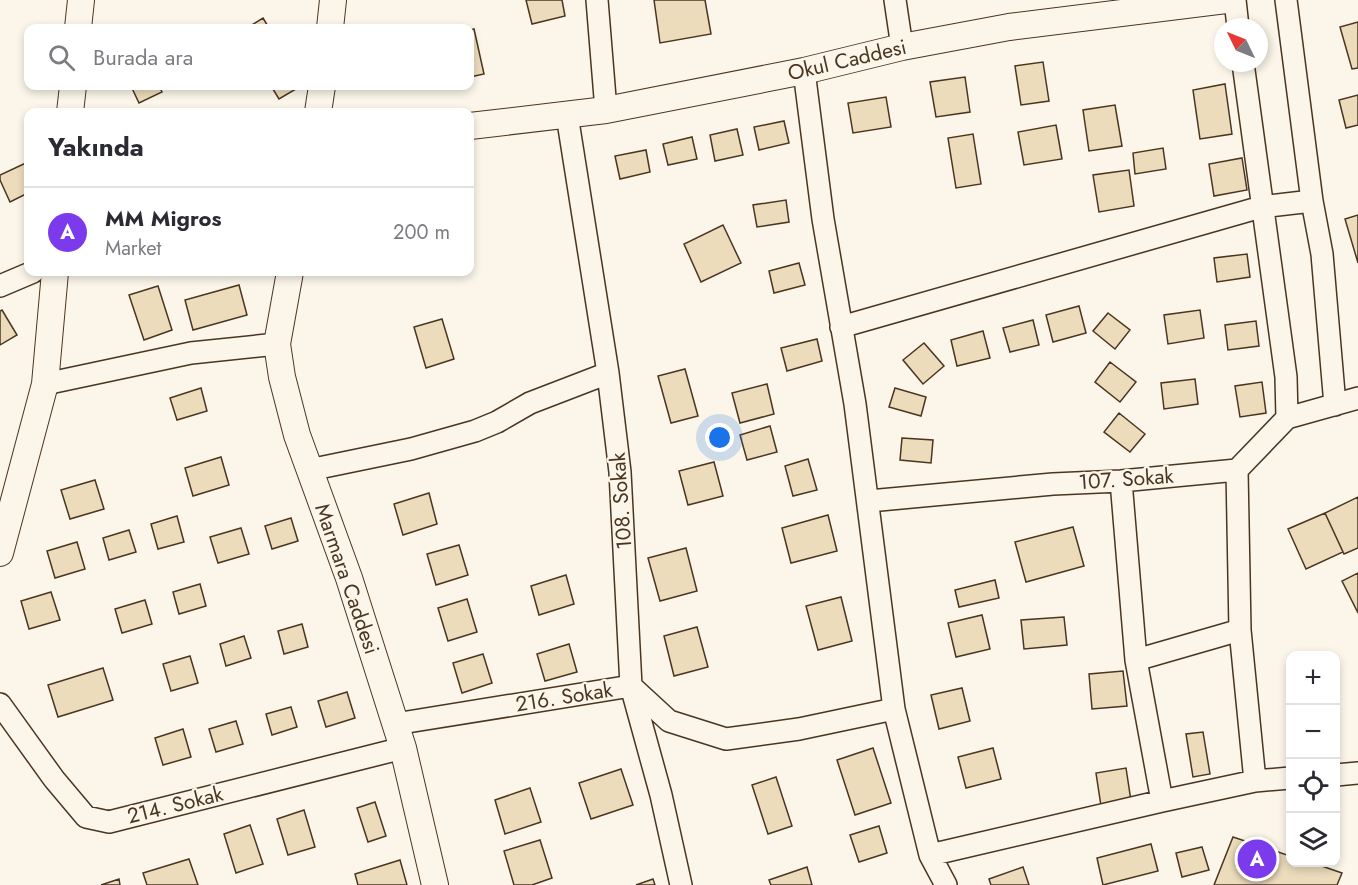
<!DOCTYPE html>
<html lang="tr">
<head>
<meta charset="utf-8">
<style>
	body { margin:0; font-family:Jost,sans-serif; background:#f2f2f3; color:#2b2b33 }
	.controls { position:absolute; right:18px; bottom:18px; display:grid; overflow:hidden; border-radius:12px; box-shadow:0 3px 9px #0003 }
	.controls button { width:54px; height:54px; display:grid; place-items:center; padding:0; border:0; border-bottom:2px solid #e1e1e2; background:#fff; color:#2b2b33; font:30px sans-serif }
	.compass { position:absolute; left:1214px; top:18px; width:54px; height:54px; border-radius:50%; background:#fff; box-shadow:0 3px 9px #0003; rotate:313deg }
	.you { position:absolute; left:720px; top:438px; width:21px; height:21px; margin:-15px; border:4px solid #fff; border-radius:50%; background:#1a73e8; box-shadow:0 0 0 9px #1a73e833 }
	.badge { display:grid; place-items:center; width:39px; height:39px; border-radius:50%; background:#7c3aed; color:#fff; font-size:20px; font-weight:700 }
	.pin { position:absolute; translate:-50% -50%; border:3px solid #fff; box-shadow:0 2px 6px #0006 }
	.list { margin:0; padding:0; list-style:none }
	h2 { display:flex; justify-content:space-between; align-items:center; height:78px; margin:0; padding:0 24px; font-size:26px }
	h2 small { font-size:20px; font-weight:400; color:#7c7c81 }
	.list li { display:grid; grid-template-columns:39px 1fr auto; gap:18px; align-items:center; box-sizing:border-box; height:90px; padding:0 24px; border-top:2px solid #e1e1e2 }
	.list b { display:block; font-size:22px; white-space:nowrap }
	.list p { margin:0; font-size:20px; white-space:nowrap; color:#7c7c81 }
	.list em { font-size:20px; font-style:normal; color:#7c7c81 }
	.icon { flex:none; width:33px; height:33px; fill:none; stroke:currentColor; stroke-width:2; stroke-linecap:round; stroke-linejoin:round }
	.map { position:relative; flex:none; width:1358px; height:885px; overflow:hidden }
	.search { position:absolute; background:#fff; box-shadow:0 3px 9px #0003; left:24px; top:24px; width:450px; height:66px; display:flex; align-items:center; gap:15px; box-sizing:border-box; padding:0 21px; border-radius:12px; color:#7c7c81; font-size:22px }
	.panel { position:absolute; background:#fff; box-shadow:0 3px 9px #0003; left:24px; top:108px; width:450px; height:168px; border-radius:12px }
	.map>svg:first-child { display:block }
</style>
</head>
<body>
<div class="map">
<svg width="1358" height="885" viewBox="0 0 1358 885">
	<rect width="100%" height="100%" fill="#fbf6e9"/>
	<!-- building -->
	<path fill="#ecdcbc" stroke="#4a3520" stroke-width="1.5" d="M526,0H562L565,16L532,24Z
		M654,0H705L711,34L660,43Z
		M263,18L269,28H247Z
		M1358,22V68L1352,69L1340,27Z
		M474,29L484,74L470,77V30Z
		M1043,62L1049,101L1021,105L1015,66Z
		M965,77L970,112L936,117L930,82Z
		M1225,84L1232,134L1200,139L1193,90Z
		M131,86H159L162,92L139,103Z
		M271,86H301L279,99Z
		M1358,95V125L1346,128L1339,100Z
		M886,97L891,127L853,133L848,103Z
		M1115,105L1122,146L1089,151L1083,110Z
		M784,121L789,143L759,150L754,127Z
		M1056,125L1062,159L1024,165L1018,132Z
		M737,129L743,155L715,161L710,135Z
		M973,134L981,184L956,188L948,138Z
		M692,137L697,159L668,165L663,144Z
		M1163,148L1166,169L1135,174L1133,153Z
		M646,150L650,172L620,179L615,156Z
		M1242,158L1247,190L1214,196L1209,164Z
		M28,162V193L10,202L0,180V175Z
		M1129,170L1134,206L1099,212L1093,175Z
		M786,200L789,222L757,227L753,205Z
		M1358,215V263L1345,219Z
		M723,225L741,263L701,282L684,244Z
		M1247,254L1250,277L1217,282L1214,258Z
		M799,263L805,285L774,293L769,271Z
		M239,285L247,315L193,330L185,300Z
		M158,286L172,330L144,340L129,295Z
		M1079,306L1086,333L1053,342L1046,315Z
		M2,310L17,335L0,345V311Z
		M1200,310L1204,338L1168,344L1164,315Z
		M1108,313L1130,330L1115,349L1093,331Z
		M442,319L454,359L426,368L414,327Z
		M1033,320L1039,345L1010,352L1003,328Z
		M1256,321L1259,346L1228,350L1225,325Z
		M983,331L990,358L957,366L951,340Z
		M817,339L822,361L787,371L781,348Z
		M924,343L944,366L923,384L903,360Z
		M1110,362L1136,382L1120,402L1095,382Z
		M685,369L698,416L671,423L658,376Z
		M1195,379L1198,404L1164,409L1161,383Z
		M1262,382L1266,413L1240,417L1235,386Z
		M767,384L774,414L740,423L732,393Z
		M201,388L207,411L177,420L170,398Z
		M895,388L926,397L921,416L889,407Z
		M1119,413L1145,434L1130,452L1104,432Z
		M770,426L777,452L747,460L740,435Z
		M902,438L933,440L931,463L900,460Z
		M221,457L229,485L193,496L185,468Z
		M808,459L817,490L793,496L785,466Z
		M714,462L723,496L688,505L679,471Z
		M95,480L104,509L70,519L61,490Z
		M429,493L437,524L403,535L394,504Z
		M1358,497V548L1344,554L1325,513Z
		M1325,513L1343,552L1306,569L1288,529Z
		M828,515L837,551L791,563L782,528Z
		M177,516L184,542L158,549L151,524Z
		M291,518L298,541L272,549L265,526Z
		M1073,527L1084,566L1026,582L1015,542Z
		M241,528L249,554L218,563L210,537Z
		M129,530L136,552L109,560L103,538Z
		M77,542L85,569L55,578L47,551Z
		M459,545L468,575L436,585L427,554Z
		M686,548L697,591L660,601L648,558Z
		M1358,573V613L1342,581Z
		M566,575L574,604L539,615L531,586Z
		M995,580L999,598L959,607L955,590Z
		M200,584L206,606L179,614L173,592Z
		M51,592L60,620L29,629L21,601Z
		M841,597L852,641L818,650L806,606Z
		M467,599L477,632L448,641L438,608Z
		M145,600L152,624L122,633L115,609Z
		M982,615L990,649L956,657L948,623Z
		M1064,617L1067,645L1024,649L1021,620Z
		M302,624L308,647L284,654L278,631Z
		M697,627L708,667L674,676L664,636Z
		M244,636L251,658L226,666L220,644Z
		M569,644L577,672L545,681L537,654Z
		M483,654L492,683L462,693L453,663Z
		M190,656L198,683L171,691L163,664Z
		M103,668L113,700L58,717L48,685Z
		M1123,671L1127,706L1092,709L1089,674Z
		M962,688L970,721L939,729L931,695Z
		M347,692L355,718L326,727L318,701Z
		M291,707L297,727L272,735L266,714Z
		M236,721L243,744L216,752L209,729Z
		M183,729L191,757L163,765L155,738Z
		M1203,732L1210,774L1193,777L1186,734Z
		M1336,733H1339L1337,763H1336Z
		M873,748L891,803L855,815L837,760Z
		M993,748L1001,779L966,788L958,757Z
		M1126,768L1131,801L1101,806L1096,773Z
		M621,769L633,805L591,819L579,783Z
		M776,777L792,826L768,834L752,785Z
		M530,788L541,822L505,834L495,800Z
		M375,802L386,836L368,842L357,808Z
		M304,810L315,847L288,855L277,819Z
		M250,825L263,864L236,873L224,834Z
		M879,826L887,853L859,862L850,835Z
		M1233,837L1290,856V862H1310L1342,873L1337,885H1214Z
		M540,840L552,878L532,885H514L504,851Z
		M1151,844L1158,871L1103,885L1097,858Z
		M1202,847L1209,870L1182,877L1176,853Z
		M189,859L198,885H147L143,873Z
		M400,860L407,885H358L355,874Z
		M807,867L812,885H771L769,880Z
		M1023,867L1029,885H991L989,879Z
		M119,879L120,885H101Z
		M653,879L655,885H636Z"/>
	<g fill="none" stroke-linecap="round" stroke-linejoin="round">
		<!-- minor casing -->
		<g stroke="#4a3520" stroke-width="24">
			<path id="minor" d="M597,0L606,110
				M895,0L902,47
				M1235,0L1238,27
				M1286,0L1312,201L1322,254L1335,405
				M1243,63L1286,377L1287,418
				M804,71L823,219L855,404L894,709L930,855L946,885
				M567,115L608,373L620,472L631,686L661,795L681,885
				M0,286L33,272
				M841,327L1261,207L1312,201
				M45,384L191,353L277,344
				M309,470L411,449L475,431L497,422L530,403L608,373
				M1237,470L1240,630L1255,781
				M1121,481L1136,660L1162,801
				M869,501L1053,484L1121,481L1237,470L1287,418L1358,398
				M1136,660L1240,630
				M0,704L54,779L86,817L109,822L403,748
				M395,724L631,686L669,721L726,739L799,729L894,709
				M1336,775L1358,773
				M930,855L1162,801L1255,781L1290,778"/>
		</g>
		<!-- tertiary casing -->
		<g stroke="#4a3520" stroke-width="28">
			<path id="tertiary" d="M78,28L81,0
				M330,28L333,0
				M70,112L73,86
				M318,112L322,86
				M470,126L606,110L804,71L902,47L1009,27L1226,0
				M290,272L277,344L282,377L297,435L349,578L403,748L435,885
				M0,553L45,384L55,272"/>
		</g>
		<!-- minor -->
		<use href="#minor" stroke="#fbf6e9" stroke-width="21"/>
		<!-- tertiary -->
		<use href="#tertiary" stroke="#fbf6e9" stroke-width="26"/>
	</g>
	<g text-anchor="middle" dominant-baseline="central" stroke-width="4.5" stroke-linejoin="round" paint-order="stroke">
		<!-- street labels -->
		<g font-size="21" fill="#4a3520" stroke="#fbf6e9">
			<text transform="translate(847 60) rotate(-13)">Okul Caddesi</text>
			<text transform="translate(1126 479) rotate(-4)">107. Sokak</text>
			<text transform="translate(621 501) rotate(-94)">108. Sokak</text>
			<text transform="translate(347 579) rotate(71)">Marmara Caddesi</text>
			<text transform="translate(564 697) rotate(-9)">216. Sokak</text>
			<text transform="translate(175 805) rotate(-14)">214. Sokak</text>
		</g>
	</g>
</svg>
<div class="controls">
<button>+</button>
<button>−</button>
<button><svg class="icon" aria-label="locate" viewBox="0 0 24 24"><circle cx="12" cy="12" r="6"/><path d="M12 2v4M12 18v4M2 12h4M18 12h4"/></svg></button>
<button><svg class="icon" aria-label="layers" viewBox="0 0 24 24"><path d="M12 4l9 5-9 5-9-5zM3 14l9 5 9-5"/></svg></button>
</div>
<svg class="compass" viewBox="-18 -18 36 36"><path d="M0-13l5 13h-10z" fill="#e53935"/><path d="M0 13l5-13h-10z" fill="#7c7c81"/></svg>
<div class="you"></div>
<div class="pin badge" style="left:1257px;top:859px">A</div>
<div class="search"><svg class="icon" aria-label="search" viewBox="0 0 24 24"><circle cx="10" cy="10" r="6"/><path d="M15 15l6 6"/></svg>Burada ara</div>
<section class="panel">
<h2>Yakında<small></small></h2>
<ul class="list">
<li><span class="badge">A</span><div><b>MM Migros</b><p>Market</p></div><em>200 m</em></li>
</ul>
</section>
</div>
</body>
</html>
